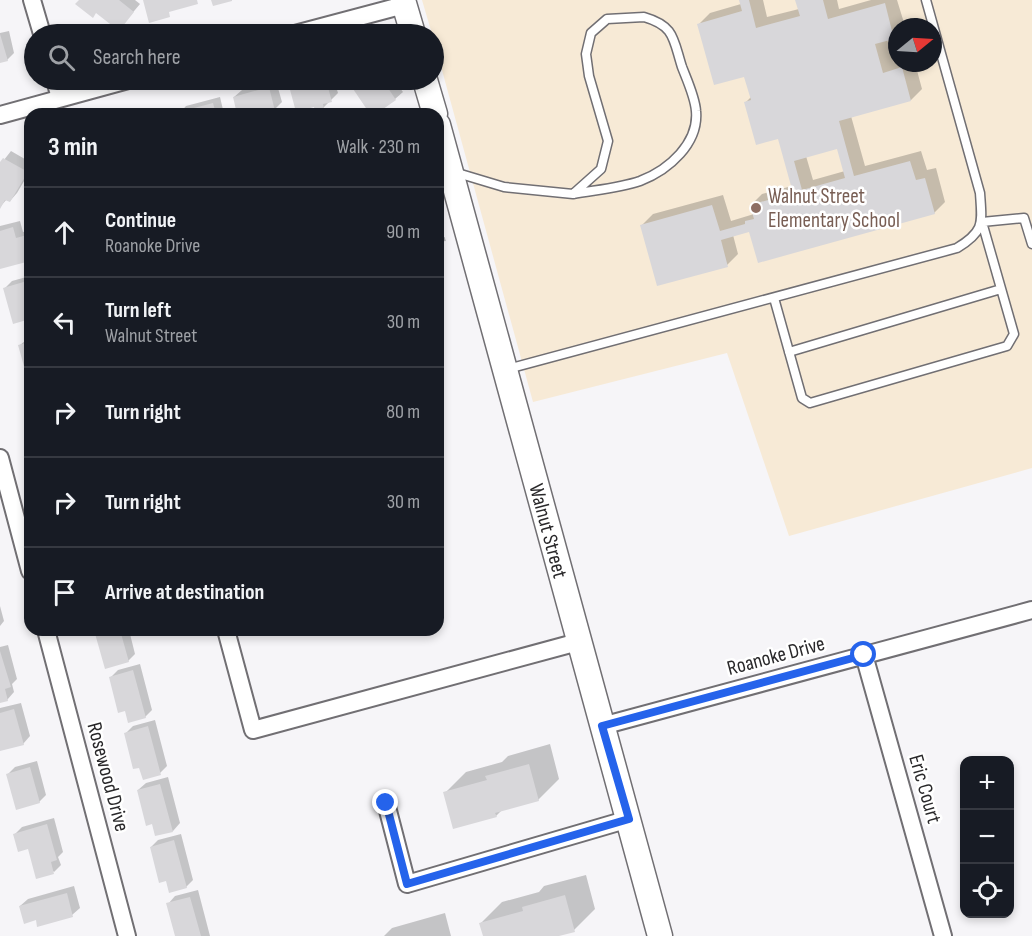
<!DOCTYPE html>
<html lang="en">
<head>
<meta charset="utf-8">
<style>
	body { margin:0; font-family:"Sofia Sans Condensed",sans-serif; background:#242831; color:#f1f3f6 }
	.controls { position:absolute; right:18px; bottom:18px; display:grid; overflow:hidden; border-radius:12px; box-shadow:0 3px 9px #0003 }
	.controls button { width:54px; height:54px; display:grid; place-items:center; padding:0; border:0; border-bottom:2px solid #363941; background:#171b24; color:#f1f3f6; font:30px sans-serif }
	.compass { position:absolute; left:888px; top:18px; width:54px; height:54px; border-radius:50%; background:#171b24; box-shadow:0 3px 9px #0003; rotate:72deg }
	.stop { position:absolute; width:18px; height:18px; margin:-14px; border:4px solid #2563eb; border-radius:50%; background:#fff }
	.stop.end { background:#2563eb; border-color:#fff; box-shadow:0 2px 6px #0008 }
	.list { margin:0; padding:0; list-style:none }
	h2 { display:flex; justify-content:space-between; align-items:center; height:78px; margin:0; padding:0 24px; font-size:26px }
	h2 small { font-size:20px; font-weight:400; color:#9ea1a6 }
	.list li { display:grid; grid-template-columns:39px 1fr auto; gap:18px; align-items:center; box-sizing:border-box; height:90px; padding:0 24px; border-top:2px solid #363941 }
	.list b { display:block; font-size:22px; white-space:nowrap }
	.list p { margin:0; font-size:20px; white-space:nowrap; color:#9ea1a6 }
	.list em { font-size:20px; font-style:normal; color:#9ea1a6 }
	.icon { flex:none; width:33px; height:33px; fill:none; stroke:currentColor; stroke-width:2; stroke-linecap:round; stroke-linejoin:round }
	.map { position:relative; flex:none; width:1032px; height:936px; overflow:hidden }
	.search { position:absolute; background:#171b24; box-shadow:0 3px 9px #0003; left:24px; top:24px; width:420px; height:66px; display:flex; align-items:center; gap:15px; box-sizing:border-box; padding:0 21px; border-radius:33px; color:#9ea1a6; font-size:22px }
	.panel { position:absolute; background:#171b24; box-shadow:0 3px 9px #0003; left:24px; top:108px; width:420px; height:528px; border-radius:18px }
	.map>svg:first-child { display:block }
</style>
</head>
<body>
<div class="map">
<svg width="1032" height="936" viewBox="0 0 1032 936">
	<rect width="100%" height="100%" fill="#f6f5f8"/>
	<!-- education -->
	<path fill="#f7ead6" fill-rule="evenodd" d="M422,0H1032V468L789,536L727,353L533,402L434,41V34H432ZM897,27H933V63H897Z"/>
	<!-- shadow -->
	<path fill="#0003" fill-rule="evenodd" d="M80,0H135L140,4L119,29Z
		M740,0H763L767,17L799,9L797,0H837L839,9L871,0H897L905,26L897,27V34L887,39L894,63H915L922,89L911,100L851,116L865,166L921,151L927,170L936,168L945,202L934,213L750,230L733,235L738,254L727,265L642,225L653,214L723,195L731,221L754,214L751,205L762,194L792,186L779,137L746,102L751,97L745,75L699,24L710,13L741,4ZM838,147L845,171L813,180L806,156Z
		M9,31L14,53L7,60L0,62V33Z
		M297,80H334L338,93L323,108L315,105L290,86Z
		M349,80H394L403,92L395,99L371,114Z
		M276,81L282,102L274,110L258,114H239L234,97L242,90Z
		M220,97L224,114H179L186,106Z
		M164,111L165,114H153Z
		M11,151L30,162V171L17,193L10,201L7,199L0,207V165Z
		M20,221L23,232L30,230V259L0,268V226Z
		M30,276V317L5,288L12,281Z
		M30,337V379L20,345Z
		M0,606L4,621L0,626Z
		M95,630H129L135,654L128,661Z
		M8,645L17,679L12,684L14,692L7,700L0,702V647Z
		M140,664L152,710L145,717L126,709L111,677L118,670Z
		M21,703L30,736L23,744L0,746V708Z
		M155,720L167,766L160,773L125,734L133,726Z
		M550,744L559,779L538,800L502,810L496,816L445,793L466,772L502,762L508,756Z
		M37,761L46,795L39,802L8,774L15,767Z
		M168,777L180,823L173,831L153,823L138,790L146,783Z
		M54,818L63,852L58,857L61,865L54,872L15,834L22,827Z
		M181,834L193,880L186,887L167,879L151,847L158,840Z
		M586,875L595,909L574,930L554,936H484L481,923L502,902L539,892L544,886Z
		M74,886L80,908L72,915L37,919L20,906L28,899Z
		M198,890L210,936H177L168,904L175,896Z
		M445,913L451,936H384L392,928Z"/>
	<!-- building -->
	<path fill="#d8d7da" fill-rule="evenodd" d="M79,0H119L134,12L119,31L96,13L93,18L75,4Z
		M143,0H197L198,4L169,12L170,17L149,23Z
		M211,0H232V1L213,6Z
		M739,0H749L756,28L800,16L795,0H823L828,19L885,3L894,39L875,44L883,73L902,67L911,101L839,121L854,176L910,161L916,180L925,178L935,214L758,263L749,232L721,240L728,267L657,286L640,225L712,205L720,231L745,224V221L754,219L750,205L793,193L778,139L756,145L744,102L751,100L744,77L714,85L697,24L742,11ZM837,149L845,178L802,190L794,161Z
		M0,34L8,61L0,63Z
		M311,80H326L332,102L323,104L324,109L315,111L314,107L296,112L289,86Z
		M347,80H377L380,85L384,82L396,100L376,114H370Z
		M269,87L275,111L264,114H237L233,97Z
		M213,103L216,114H175V113Z
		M3,158L28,172L10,202L5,200L0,209V162Z
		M13,227L16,238L27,235L30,246V261L0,269V231Z
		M27,281L30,291V319L13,324L3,288Z
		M30,342V384H29L18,345Z
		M94,630H120L129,662L105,669Z
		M0,651L11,687L5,689L8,701L0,703Z
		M133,670L146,718L128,723L125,711L118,713L109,677Z
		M14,709L24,745L0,751V713Z
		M148,726L161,775L143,780L139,768L133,769L124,733Z
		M529,764L539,801L495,813L497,817L453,829L443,792L487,780L485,776Z
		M30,767L40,803L16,810L6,774Z
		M160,784L173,832L155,836L152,824L146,826L137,790Z
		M47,824L57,860L51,862L54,874L36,879L28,849L18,852L13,834Z
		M174,840L187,888L169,893L166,881L159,883L150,847Z
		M67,893L73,917L37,927L36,920L24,924L19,906Z
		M565,895L575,932L559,936H483L479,923L523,911L522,907Z
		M190,897L201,936H175L166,903Z"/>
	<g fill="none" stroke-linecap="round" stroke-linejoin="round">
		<!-- lane casing -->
		<g stroke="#716f73" stroke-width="11">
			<path id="lane" d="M644,17C675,26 673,39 682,67C687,80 695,97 696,111C699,143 669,170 640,181C620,188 595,190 573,194L601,169L608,141L589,76L586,54L591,33L607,19Z
				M454,172L504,187L573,194
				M774,298L802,398L810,403L1007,346L1014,334L982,222L1024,218L1032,244
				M789,352L1001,289
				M508,369L957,248C985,231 982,223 980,193L926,0"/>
		</g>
		<!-- street casing -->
		<g stroke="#716f73" stroke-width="20">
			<path id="street" d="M32,0L42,34
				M295,34L404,5
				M55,80L60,98
				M0,115L128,80
				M0,458L30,571
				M46,630L127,936
				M226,630L253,730L578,642
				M864,655L943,936
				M602,726L1032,610
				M386,803L407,884L629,819"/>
		</g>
		<!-- secondary casing -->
		<g stroke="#716f73" stroke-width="27">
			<path id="secondary" d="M403,0L413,34
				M425,80L435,114
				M438,125L660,936"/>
		</g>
		<!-- path -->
		<path stroke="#b3b2b5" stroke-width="4" stroke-dasharray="1.5 4.5" stroke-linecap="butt" d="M438,241L449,238"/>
		<!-- lane -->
		<use href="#lane" stroke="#fff" stroke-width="8"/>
		<!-- street -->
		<use href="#street" stroke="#fff" stroke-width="16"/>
		<!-- secondary -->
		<use href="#secondary" stroke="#fff" stroke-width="24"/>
	</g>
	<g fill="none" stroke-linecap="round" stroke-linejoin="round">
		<!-- route -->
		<path stroke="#2563eb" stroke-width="8" d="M386,803L407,884L629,819L602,726L864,655"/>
	</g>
	<!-- markers -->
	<circle fill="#8d6e63" stroke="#fff" stroke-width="2" cx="756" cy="208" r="6"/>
	<g text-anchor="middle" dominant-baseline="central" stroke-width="5" stroke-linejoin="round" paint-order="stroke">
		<!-- education labels -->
		<g font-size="21" fill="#785e54" stroke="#fff" text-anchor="start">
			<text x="768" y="196">Walnut Street<tspan x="768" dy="24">Elementary School</tspan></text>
		</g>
		<!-- street labels -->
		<g font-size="21" fill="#29282a" stroke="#fff">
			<text transform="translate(548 531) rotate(75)">Walnut Street</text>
			<text transform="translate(776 656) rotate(-15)">Roanoke Drive</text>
			<text transform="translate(108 777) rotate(75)">Rosewood Drive</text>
			<text transform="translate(925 789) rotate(74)">Eric Court</text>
		</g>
	</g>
</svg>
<div class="controls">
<button>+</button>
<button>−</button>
<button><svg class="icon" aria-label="locate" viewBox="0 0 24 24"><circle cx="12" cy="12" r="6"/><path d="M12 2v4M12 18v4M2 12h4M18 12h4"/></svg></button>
</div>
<svg class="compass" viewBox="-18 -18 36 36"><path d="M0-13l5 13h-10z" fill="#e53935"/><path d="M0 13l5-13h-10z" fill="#9ea1a6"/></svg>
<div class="stop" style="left:864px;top:655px"></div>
<div class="stop end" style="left:386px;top:803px"></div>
<div class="search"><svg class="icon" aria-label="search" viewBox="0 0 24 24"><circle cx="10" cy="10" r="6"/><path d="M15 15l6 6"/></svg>Search here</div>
<section class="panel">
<h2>3 min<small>Walk · 230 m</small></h2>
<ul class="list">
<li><svg class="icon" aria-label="ahead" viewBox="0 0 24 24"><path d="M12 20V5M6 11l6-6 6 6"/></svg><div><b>Continue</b><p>Roanoke Drive</p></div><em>90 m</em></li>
<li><svg class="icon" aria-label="left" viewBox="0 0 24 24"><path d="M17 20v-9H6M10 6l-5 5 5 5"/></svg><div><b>Turn left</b><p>Walnut Street</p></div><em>30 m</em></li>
<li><svg class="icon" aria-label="right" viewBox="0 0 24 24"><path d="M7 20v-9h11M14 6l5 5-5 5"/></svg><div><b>Turn right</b></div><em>80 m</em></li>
<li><svg class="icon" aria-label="right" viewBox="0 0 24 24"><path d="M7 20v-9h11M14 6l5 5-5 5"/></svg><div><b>Turn right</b></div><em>30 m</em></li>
<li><svg class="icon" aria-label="arrive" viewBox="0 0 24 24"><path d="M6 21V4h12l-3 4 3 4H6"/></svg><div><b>Arrive at destination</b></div></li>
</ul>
</section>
</div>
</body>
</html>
